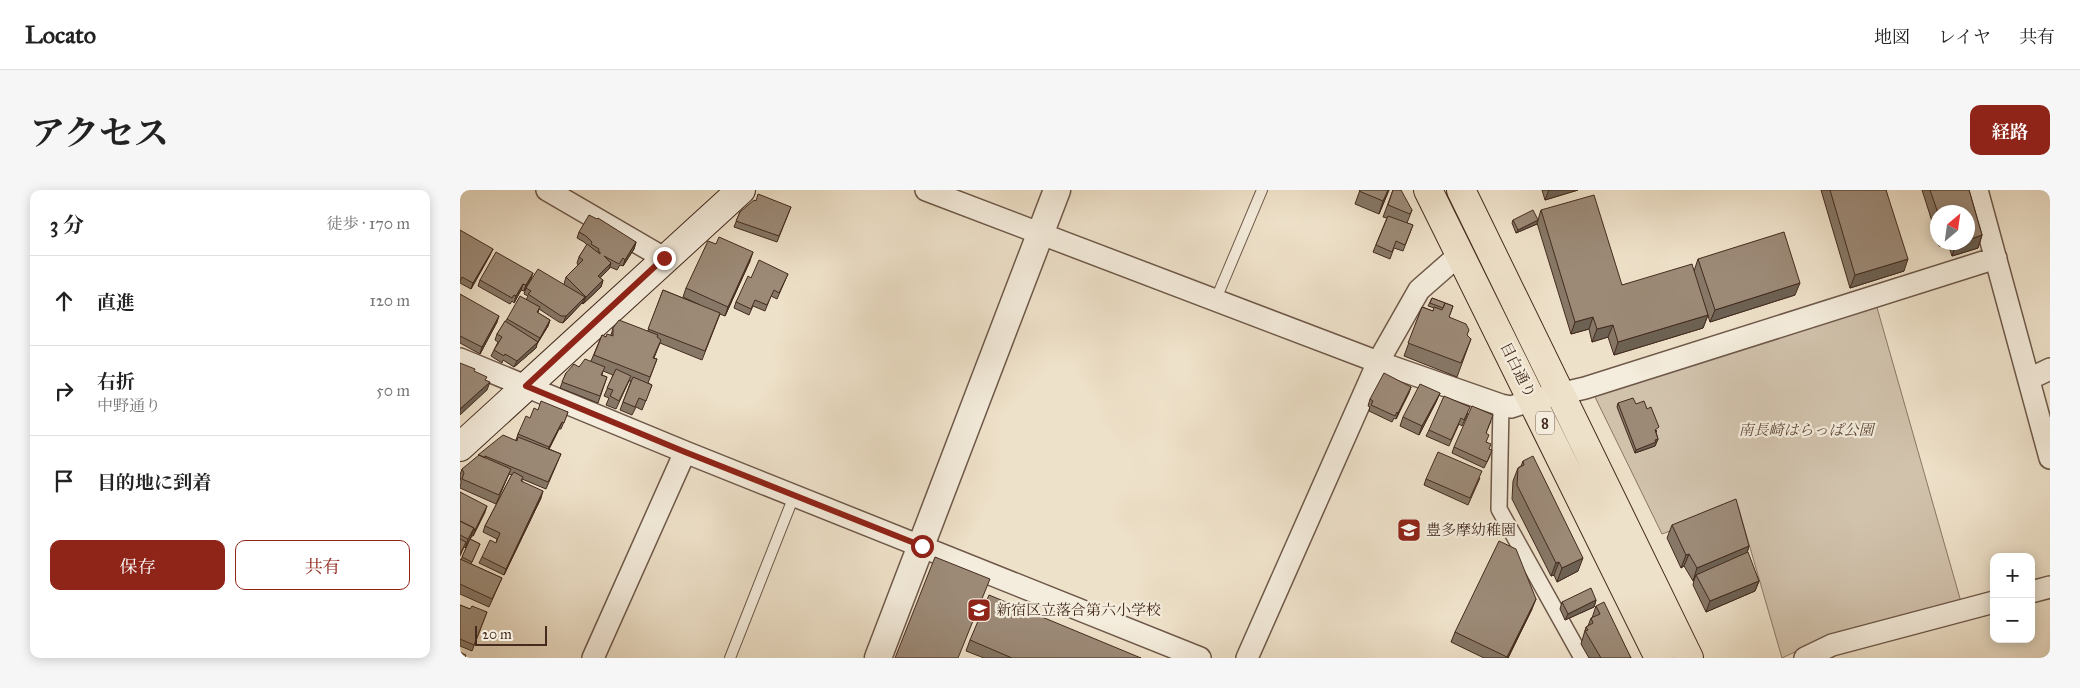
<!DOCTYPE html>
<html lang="ja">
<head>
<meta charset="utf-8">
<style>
	body { margin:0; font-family:"IM FELL Great Primer","Noto Serif JP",serif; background:#f6f6f6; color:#222 }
	.controls { position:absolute; right:15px; bottom:15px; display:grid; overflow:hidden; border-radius:10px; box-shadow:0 2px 12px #0003 }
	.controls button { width:45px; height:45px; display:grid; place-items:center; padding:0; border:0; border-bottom:1px solid #e0e0e0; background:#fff; color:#222; font:25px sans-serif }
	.compass { position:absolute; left:1470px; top:15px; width:45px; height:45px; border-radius:50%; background:#fff; box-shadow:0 2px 12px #0003; rotate:29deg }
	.scale { position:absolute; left:15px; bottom:12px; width:72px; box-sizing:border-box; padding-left:5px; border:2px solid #442b1e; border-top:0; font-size:14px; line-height:18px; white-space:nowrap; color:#442b1e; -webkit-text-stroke:4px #f4ecdc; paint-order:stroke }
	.stop { position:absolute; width:15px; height:15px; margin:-11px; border:4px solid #8f2418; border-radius:50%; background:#fff }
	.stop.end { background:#8f2418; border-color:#fff; box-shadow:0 1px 5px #0008 }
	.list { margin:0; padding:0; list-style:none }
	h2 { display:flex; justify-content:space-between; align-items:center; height:65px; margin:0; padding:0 20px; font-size:21px }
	h2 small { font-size:16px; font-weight:400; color:#767676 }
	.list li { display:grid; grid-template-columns:32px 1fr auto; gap:15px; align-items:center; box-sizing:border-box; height:90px; padding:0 20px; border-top:1px solid #e0e0e0 }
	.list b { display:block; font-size:19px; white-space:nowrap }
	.list p { margin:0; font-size:16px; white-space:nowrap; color:#767676 }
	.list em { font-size:16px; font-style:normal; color:#767676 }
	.actions { display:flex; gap:10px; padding:15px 20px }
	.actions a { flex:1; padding:11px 0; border:1px solid #8f2418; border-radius:10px; text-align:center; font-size:18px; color:#8f2418 }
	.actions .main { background:#8f2418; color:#fff }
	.icon { flex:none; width:28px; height:28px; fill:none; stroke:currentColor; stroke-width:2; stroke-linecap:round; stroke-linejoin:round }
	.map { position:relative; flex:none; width:1590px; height:468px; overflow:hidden; border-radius:10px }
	header { display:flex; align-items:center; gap:30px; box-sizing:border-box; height:70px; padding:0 25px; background:#fff; border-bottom:1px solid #e0e0e0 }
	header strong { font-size:24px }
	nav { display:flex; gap:28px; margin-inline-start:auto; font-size:18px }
	.intro { display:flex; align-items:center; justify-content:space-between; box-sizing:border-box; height:120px; padding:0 30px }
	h1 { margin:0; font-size:35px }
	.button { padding:12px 22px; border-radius:10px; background:#8f2418; color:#fff; font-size:18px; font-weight:700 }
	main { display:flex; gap:30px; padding:0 30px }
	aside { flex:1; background:#fff; border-radius:10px; box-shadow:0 2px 12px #0003 }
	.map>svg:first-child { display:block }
</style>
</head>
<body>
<header>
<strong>Locato</strong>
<nav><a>地図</a><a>レイヤ</a><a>共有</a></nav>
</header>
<div class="intro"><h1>アクセス</h1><a class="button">経路</a></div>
<main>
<aside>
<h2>3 分<small>徒歩 · 170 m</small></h2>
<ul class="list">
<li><svg class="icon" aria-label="ahead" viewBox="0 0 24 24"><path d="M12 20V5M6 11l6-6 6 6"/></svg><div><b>直進</b></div><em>120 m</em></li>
<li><svg class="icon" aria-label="right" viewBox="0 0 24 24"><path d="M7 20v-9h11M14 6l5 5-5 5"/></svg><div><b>右折</b><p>中野通り</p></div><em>50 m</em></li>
<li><svg class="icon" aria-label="arrive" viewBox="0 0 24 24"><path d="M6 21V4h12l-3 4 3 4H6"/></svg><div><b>目的地に到着</b></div></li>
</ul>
<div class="actions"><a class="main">保存</a><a>共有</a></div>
</aside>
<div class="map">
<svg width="1590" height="468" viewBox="0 0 1590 468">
	<rect width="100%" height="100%" fill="#eee1c9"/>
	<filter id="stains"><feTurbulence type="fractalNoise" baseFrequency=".004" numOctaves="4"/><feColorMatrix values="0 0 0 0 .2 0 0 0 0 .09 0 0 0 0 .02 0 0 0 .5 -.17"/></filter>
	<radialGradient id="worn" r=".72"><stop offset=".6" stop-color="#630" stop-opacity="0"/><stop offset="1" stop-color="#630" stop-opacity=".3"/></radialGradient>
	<!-- green -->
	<path fill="#d1c2ac" stroke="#8a7665" d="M1416,114L1501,412L1371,445L1322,468L1278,316L1202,344L1135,207L1138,197Z"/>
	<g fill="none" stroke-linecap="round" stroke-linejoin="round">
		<!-- service casing -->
		<g stroke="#6e5849" stroke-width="12">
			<path id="service" d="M756,109L802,0
				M270,468L334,306"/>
		</g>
		<!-- pedestrian casing -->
		<g stroke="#6e5849" stroke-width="18">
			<path id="pedestrian" d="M1041,215L1039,319L1122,468"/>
		</g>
		<!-- minor casing -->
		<g stroke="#6e5849" stroke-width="24">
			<path id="minor" d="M87,0L204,68
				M466,0L918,172L1041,215L1051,217L1073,210L1125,198L1536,68
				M1517,0L1590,268
				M0,169L225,262L740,468
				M1569,189L1590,179
				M1571,402L1590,397
				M133,468L225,262
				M787,468L918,172L959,100L1000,64
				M1345,468L1372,455L1534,412"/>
		</g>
		<!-- tertiary casing -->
		<g stroke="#6e5849" stroke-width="29">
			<path id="tertiary" d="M418,468L597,0"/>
		</g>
		<!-- secondary casing -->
		<g stroke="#442b1e" stroke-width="30">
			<path id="secondary" d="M0,257L281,0"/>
		</g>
		<!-- primary casing -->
		<g stroke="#442b1e" stroke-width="30">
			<path id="primary" d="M968,0L1199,468
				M1001,0L1229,468"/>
		</g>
		<!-- service -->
		<use href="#service" stroke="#f4ecdc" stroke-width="10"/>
		<!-- pedestrian -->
		<use href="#pedestrian" stroke="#f4ecdc" stroke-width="15"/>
		<!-- minor -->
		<use href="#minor" stroke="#f4ecdc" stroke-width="21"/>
		<!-- tertiary -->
		<use href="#tertiary" stroke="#f4ecdc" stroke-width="26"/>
		<!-- secondary -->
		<use href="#secondary" stroke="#f4ecdc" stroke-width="28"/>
		<!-- primary -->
		<use href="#primary" stroke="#eee1c9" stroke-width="28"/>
	</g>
	<!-- wall -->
	<path fill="#867766" stroke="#442b1e" d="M900,0H929L919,24L895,14Z
		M933,0L952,20L947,33L953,35L943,61L934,58L930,69L913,62L927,28L923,27Z
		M1082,0H1118L1085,10Z
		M1361,0H1426L1444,81L1390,98Z
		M1462,0H1509L1522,45L1518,58L1492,66L1488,54L1479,56L1478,52H1508L1478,22V50Z
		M331,17L317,52L274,37L280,22Z
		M1081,20L1162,95L1234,81L1238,69L1335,105L1250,132L1243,111L1248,125L1243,138L1154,165L1148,147L1132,152L1129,139L1111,144L1077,33Z
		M1053,30L1077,34L1056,43L1052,33Z
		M0,40L30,65L11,99L0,93Z
		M119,42L176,52L174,59L163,76L160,75L157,80L150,77L149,79L140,88L143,90L141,97L123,114L122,113L103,133L99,132L79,119L78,123L90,130L88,136L77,154L76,158L54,177L43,170L42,173L31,166L38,152L35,150L37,144L47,129L66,110L68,106L64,104L66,98L107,97L104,94L106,87L118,75L117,73L119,67L127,55L124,52L117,48Z
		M290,71L265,126L260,124L242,170L200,153L194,168L197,169L188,193L192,195L182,220L176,217L172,225L160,220L171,191H169L156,219L146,215L149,208L144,206L153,185L143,181L142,185L147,187L138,213L100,198L106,183L131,171L142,145L146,147L151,145L153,138L188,141L203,100L240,115L223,107L226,98Z
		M328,84L317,109L311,106L305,121L293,116L289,125L274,118L276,112L291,88Z
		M71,89L64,101L61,100L54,113L52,111L50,114L18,96L20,90Z
		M0,104L37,132L20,164L0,153Z
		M972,108L993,116L989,127L1011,149L997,187L944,166L962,117L973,121L974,118L968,116Z
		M951,197L936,229L934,228L932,232L909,221L910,217L908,216L910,209Z
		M980,203L976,212L959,245L940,236L943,227Z
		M1158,213L1197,241L1196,242L1198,249L1195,256L1175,263L1157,217Z
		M78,220L108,222L101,239H99L89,259L101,264L86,299L62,289V291L81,308L44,385L19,373L22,367L36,353L37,349L23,342L25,336L52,285L49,284L36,314L0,298L1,292L0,285L2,279L56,250L58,244L70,228Z
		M1008,223L1002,236L999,234L989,256L966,246L969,240Z
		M1031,231L1026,243V252L1029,259L1030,266L1024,278L992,263L994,257Z
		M1063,271L1118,381L1097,392L1094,385L1091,386L1052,309L1053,291L1058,278L1061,276Z
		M1020,288L1008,315L964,295L966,289Z
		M0,302L25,322L13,346H12L5,358L4,357L0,366Z
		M1212,335L1289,356L1287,363L1299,391L1295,401L1246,422L1233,395L1234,390L1233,391L1224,376L1221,378L1207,348Z
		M10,349L20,354L11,374L42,388L29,417L0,404V369L1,370Z
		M1136,410L1134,417L1105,430L1100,419L1102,412Z
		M0,415L10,419L27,422L12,461L0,456Z
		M1136,416L1171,468H1129L1121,454L1126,437L1128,436L1131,428H1132Z
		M1072,419L1048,468H1024L991,452L995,442Z
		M510,450L681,468H524L506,461Z"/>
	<!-- shaded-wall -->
	<path fill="#6d6153" stroke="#442b1e" d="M928,0H929L919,24L923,11Z
		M1089,0H1118L1085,10Z
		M1078,30L1077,34L1056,43L1058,40Z
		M1522,45L1518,58L1492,66L1496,53L1508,52V50Z
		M176,52L174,59L163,76L165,70Z
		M1481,52H1489L1488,54L1479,56Z
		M33,59L30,65L11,99L13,93Z
		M293,62L290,71L265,126L268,117Z
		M1448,69L1444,81L1390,98L1395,85Z
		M151,73L149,79L136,92L138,86Z
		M73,83L71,89L64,101L66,95Z
		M143,90L141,97L123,114L126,107Z
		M1340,93L1335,105L1250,132L1255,120Z
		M63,94L61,100L54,113L56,106Z
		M125,107L122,113L103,133L106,126Z
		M1248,125L1243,138L1154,165L1158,152Z
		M39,126L37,132L20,164L22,157Z
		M1133,127L1129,139L1111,144L1115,132Z
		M90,130L88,136L77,154L76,158L54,177L57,171L78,152L80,148Z
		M1153,135L1148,147L1132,152L1137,139Z
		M30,192L27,200L0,225V219Z
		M951,197L949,203L936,229L938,223Z
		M980,203L976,212L959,245L962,236Z
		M102,232L99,239L87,263L89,257Z
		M1198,249L1195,256L1175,263L1176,260Z
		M83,301L81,308L44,385L46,379Z
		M27,316L25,322L13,346L15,340Z
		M14,338L11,347L5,358L8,349Z
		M1289,356L1285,369L1236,385L1234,390L1233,391L1237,378Z
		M1229,364L1224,376L1221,378L1226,365Z
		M1123,368L1118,381L1097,392L1102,378Z
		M1099,372L1094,385L1091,386L1096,373Z
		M1299,391L1295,401L1246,422L1250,411Z
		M1076,409L1072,419L1048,468H1047Z
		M1136,410L1134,417L1105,430L1108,424Z"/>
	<!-- building -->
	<path fill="#9c8a77" stroke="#442b1e" d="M900,0H928L923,11L899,1Z
		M933,0H941L952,20L950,24L928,15Z
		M1370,0H1426L1448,69L1395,85Z
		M1470,0H1509L1522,45L1508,50V22L1478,23Z
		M298,4L331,17L319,46L276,31L280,22L294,10L296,11Z
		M1134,5L1162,95L1232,74L1248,125L1158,152L1153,135L1137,139L1133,127L1115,132L1081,20Z
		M1073,20L1078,30L1058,40L1053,30Z
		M129,25L137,29L138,28L176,52L165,70L163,68L159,74L144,66L151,73L138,86L143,90L126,107L106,87L123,70L119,67L127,54L140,64V62L138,61L139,59L131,54L132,52L126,46L119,42Z
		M928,26L953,35L945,55L936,51L932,62L916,55Z
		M0,40L33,59L13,93L2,87L0,91Z
		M1324,42L1340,93L1255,120L1238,69Z
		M259,47L293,62L268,117L226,98L248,51L256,54Z
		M36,62L73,83L66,95L63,94L56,106L54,105L52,108L20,90Z
		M299,70L328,84L319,103L314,100L307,115L295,110L291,119L276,112L288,86L291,88Z
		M78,79L125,107L106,126H101L68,104L71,101L66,98Z
		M203,100L260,123L245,161L188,139Z
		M0,104L39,126L22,157L0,146Z
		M60,106L80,117L77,122L90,130L80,148L47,129Z
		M972,108L985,113L983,118L970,113Z
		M985,113L993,116L989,127L1006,134L1009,140L1007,145L1011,149L1001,173L948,153L962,117L973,121L974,117L982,120Z
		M159,130L198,145L197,147L201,150L193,168L197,169L190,187L134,165L142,145L146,147L147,144L153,146V138Z
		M45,131L78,152L57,171L45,164L44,166L34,160L42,147L37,144Z
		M125,169L145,177L141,185L147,187L140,206L102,192L106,183L114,174L119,177Z
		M0,173L15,179L14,181L27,187L25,190L30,192L0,219Z
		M156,179L171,186L159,211L150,206L153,200L147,198Z
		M924,183L951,197L938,223L937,222L935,226L911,215L913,211L910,209Z
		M173,187L192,195L186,211L179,208L175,217L163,212Z
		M960,194L980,203L962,236L943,227Z
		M984,206L1010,217L1004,230L1001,228L991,250L969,240Z
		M1173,208L1176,214L1184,211L1187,219L1191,217L1199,237L1195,240L1198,249L1195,250L1196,252L1176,260L1158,213Z
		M81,211L108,222L104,233L102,232L89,257L58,244L66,226L70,228L74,218L78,220Z
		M1012,216L1033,225L1026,243L1029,245L1026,252L1031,254L1029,259L1032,260L1027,272L994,257Z
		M43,245L57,251L58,247L101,264L88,292L25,266V268L19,265H18Z
		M978,262L1022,281L1010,308L966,289Z
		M19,265L51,279L39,305L2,289L4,283L2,279Z
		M1073,266L1123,368L1102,378L1099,372L1096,373L1057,295L1058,278L1064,275L1063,271Z
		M54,282L63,287L61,291L83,301L46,379L22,367L30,350L36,353L40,343L25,336L51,286Z
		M0,302L27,316L15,340L14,339V338L0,331Z
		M1276,309L1289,356L1237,378L1229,364L1226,365L1212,335Z
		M0,331L14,338L8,349L0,345Z
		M0,349L6,352L0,364Z
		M10,349L20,354L12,372L2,367Z
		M1039,351L1056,359L1076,409L1047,467L995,442Z
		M1288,362L1299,391L1250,411L1236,385Z
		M475,367L530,389L498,468H435Z
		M0,369L42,388L32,409L0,394Z
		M1131,398L1136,410L1108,424L1102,412Z
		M529,405L681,468H552L510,450Z
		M1144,412L1171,468H1141L1125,441L1128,440L1126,437L1133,433L1131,428L1140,424L1136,416Z
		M0,415L10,419L12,416L27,422L14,455L0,449Z
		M0,462L6,465L5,468H0Z"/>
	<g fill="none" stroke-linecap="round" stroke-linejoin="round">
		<!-- route -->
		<path stroke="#8f2418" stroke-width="6" d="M204,68L66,196L225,262L462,356"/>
	</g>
	<!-- icons -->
	<defs>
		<g id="school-square" transform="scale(1.25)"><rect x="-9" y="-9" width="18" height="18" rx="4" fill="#8f2418" stroke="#f4ecdc"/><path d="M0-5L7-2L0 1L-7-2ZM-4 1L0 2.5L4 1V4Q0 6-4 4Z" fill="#fff"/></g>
	</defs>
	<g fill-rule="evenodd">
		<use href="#school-square" x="949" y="340"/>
		<use href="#school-square" x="519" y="420"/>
	</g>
	<g text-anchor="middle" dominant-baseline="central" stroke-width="4.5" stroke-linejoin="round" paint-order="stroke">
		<!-- shield labels -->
		<rect fill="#f4ecdc" stroke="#796557" stroke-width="1" x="1076" y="221.5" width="18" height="23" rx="4"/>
		<g font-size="14" font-weight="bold" fill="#442b1e">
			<text x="1085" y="233">8</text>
		</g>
		<!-- street labels -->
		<g font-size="15" fill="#442b1e" stroke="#f4ecdc">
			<text transform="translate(1058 180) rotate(63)">目白通り</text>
		</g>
		<!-- park labels -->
		<g font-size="15" font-style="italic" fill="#60493a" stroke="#f4ecdc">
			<text x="1346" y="240">南長崎はらっぱ公園</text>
		</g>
		<!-- poi labels -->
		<g font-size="15" fill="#442b1e" stroke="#f4ecdc" text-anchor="start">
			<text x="966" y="340">豊多摩幼稚園</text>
			<text x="536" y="420">新宿区立落合第六小学校</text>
		</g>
	</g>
	<rect width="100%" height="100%" filter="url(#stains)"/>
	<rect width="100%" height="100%" fill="url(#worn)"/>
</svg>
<div class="controls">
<button>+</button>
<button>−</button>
</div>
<svg class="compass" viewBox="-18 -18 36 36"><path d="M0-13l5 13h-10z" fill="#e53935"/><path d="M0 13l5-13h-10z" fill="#767676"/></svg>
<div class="scale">20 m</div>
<div class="stop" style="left:462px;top:356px"></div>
<div class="stop end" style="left:204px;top:68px"></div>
</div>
</main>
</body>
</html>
